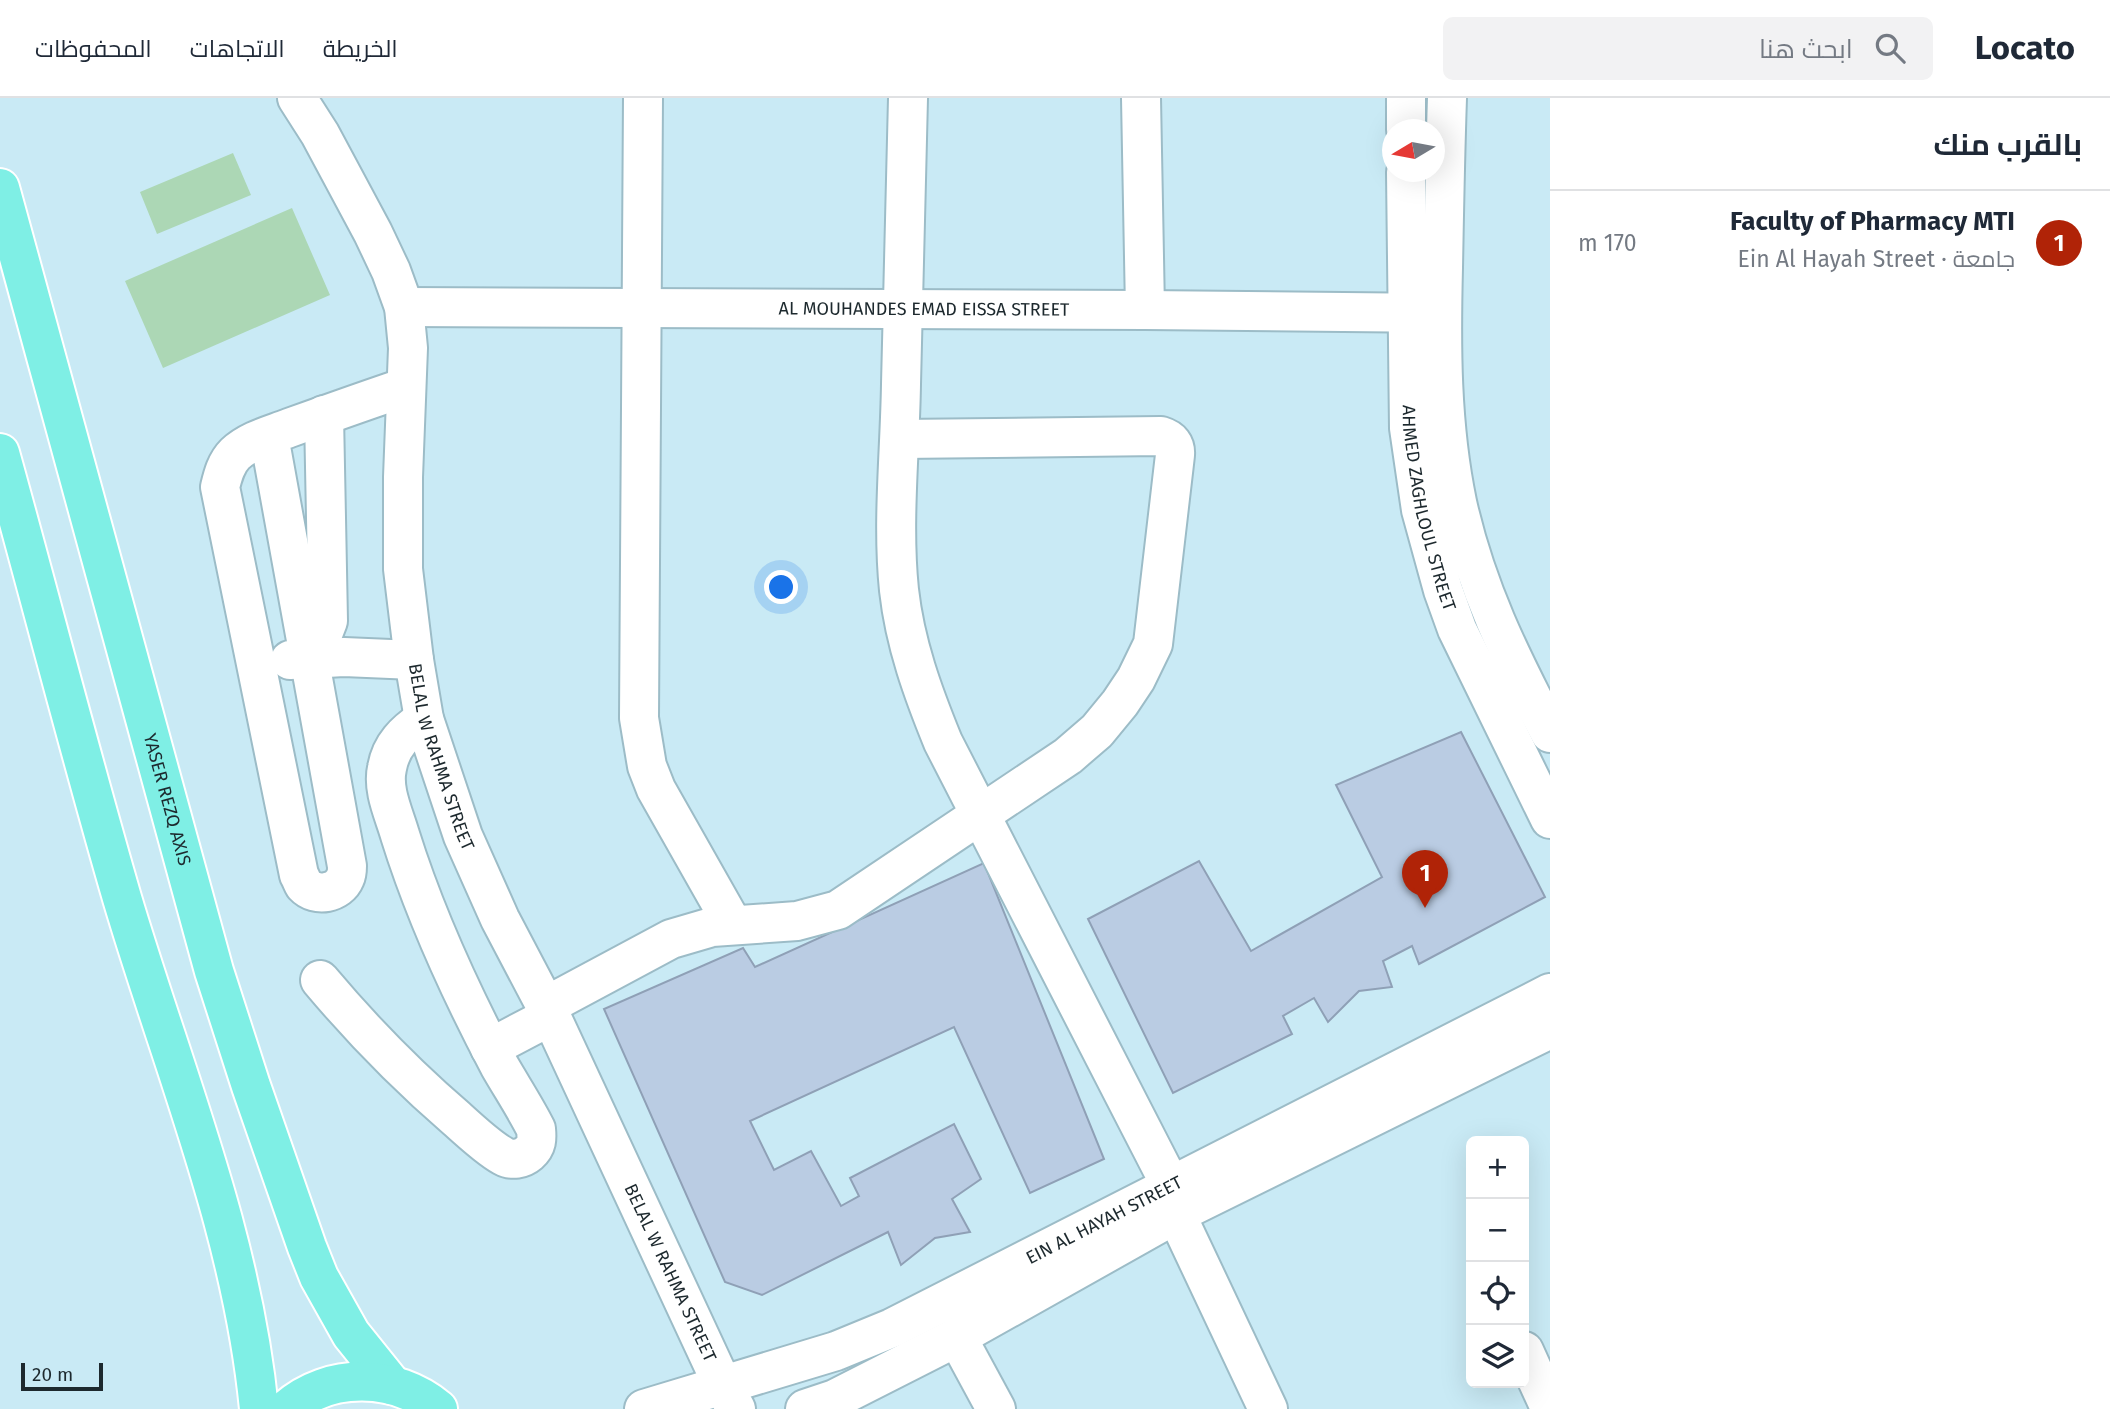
<!DOCTYPE html>
<html lang="ar">
<head>
<meta charset="utf-8">
<style>
	body { margin:0; font-family:"Fira Sans",Cairo,sans-serif; background:#f2f2f3; color:#1f2937; direction:rtl }
	.controls { position:absolute; right:21px; bottom:21px; display:grid; overflow:hidden; border-radius:10px; box-shadow:0 7px 28px #0002 }
	.controls button { width:63px; height:63px; display:grid; place-items:center; padding:0; border:0; border-bottom:2px solid #e0e1e3; background:#fff; color:#1f2937; font:35px sans-serif }
	.compass { position:absolute; left:1382px; top:21px; width:63px; height:63px; border-radius:50%; background:#fff; box-shadow:0 7px 28px #0002; rotate:260deg }
	.scale { position:absolute; left:21px; bottom:18px; width:82px; box-sizing:border-box; padding-left:7px; border:4px solid #1d292e; border-top:0; font-size:19px; line-height:24px; white-space:nowrap; color:#1d292e; -webkit-text-stroke:5px #c9eaf5; paint-order:stroke }
	.you { position:absolute; left:782px; top:490px; width:24px; height:24px; margin:-18px; border:5px solid #fff; border-radius:50%; background:#1a73e8; box-shadow:0 0 0 10px #1a73e833 }
	.badge { display:grid; place-items:center; width:46px; height:46px; border-radius:50%; background:#b02307; color:#fff; font-size:23px; font-weight:700 }
	.pin { position:absolute; translate:-50% -58px; filter:drop-shadow(0 2px 4px #0008) }
	.pin::after { content:''; position:absolute; top:37px; width:24px; height:21px; background:inherit; clip-path:polygon(0 0,100% 0,50% 100%) }
	.list { margin:0; padding:0; list-style:none }
	h2 { display:flex; justify-content:space-between; align-items:center; height:91px; margin:0; padding:0 28px; font-size:30px }
	h2 small { font-size:23px; font-weight:400; color:#747a83 }
	.list li { display:grid; grid-template-columns:46px 1fr auto; gap:21px; align-items:center; box-sizing:border-box; height:105px; padding:0 28px; border-top:2px solid #e0e1e3 }
	.list b { display:block; font-size:26px; white-space:nowrap }
	.list p { margin:0; font-size:23px; white-space:nowrap; color:#747a83 }
	.list em { font-size:23px; font-style:normal; color:#747a83 }
	.icon { flex:none; width:38px; height:38px; fill:none; stroke:currentColor; stroke-width:2; stroke-linecap:round; stroke-linejoin:round }
	.map { position:relative; flex:none; width:1550px; height:1311px; overflow:hidden; direction:ltr }
	header { display:flex; align-items:center; gap:42px; box-sizing:border-box; height:98px; padding:0 35px; background:#fff; border-bottom:2px solid #e0e1e3 }
	header strong { font-size:33px }
	nav { display:flex; gap:38px; margin-inline-start:auto; font-size:24px }
	.search { width:490px; height:63px; background:#f2f2f3; display:flex; align-items:center; gap:18px; box-sizing:border-box; padding:0 24px; border-radius:10px; color:#747a83; font-size:26px }
	main { display:flex }
	aside { flex:1; background:#fff }
	.map>svg:first-child { display:block }
</style>
</head>
<body>
<header>
<strong>Locato</strong>
<div class="search"><svg class="icon" aria-label="search" viewBox="0 0 24 24"><circle cx="10" cy="10" r="6"/><path d="M15 15l6 6"/></svg>ابحث هنا</div>
<nav><a>الخريطة</a><a>الاتجاهات</a><a>المحفوظات</a></nav>
</header>
<main>
<aside>
<h2>بالقرب منك<small></small></h2>
<ul class="list">
<li><span class="badge">1</span><div><b>Faculty of Pharmacy MTI</b><p>جامعة · Ein Al Hayah Street</p></div><em>170 m</em></li>
</ul>
</aside>
<div class="map">
<svg width="1550" height="1311" viewBox="0 0 1550 1311">
	<rect width="100%" height="100%" fill="#c9eaf5"/>
	<!-- green -->
	<path fill="#acd7b5" d="M233,55L251,97L157,136L140,94Z
		M292,110L330,197L163,270L125,183Z"/>
	<!-- building -->
	<path fill="#bacce3" stroke="#8fa0b6" stroke-width="2" d="M1461,634L1545,799L1419,866L1412,848L1383,863L1392,889L1359,893L1328,924L1314,900L1283,918L1292,936L1173,995L1088,821L1199,763L1251,853L1382,779L1336,687Z
		M984,765L1104,1061L1030,1095L954,929L750,1023L774,1072L811,1053L841,1108L859,1098L850,1080L954,1026L981,1081L952,1101L970,1134L935,1140L901,1167L888,1134L762,1197L725,1184L604,911L743,850L755,869Z"/>
	<g fill="none" stroke-linecap="round" stroke-linejoin="round">
		<!-- minor casing -->
		<g stroke="#9cbcc7" stroke-width="42">
			<g id="minor">
				<path id="s1" d="M297,0L320,36L373,135L391,173L404,209L408,250L403,379V471L414,562L424,621L463,738L500,821L551,918L722,1286L736,1311"/>
				<path d="M643,0L639,620L647,668L656,691L733,827"/>
				<path d="M908,0C906,95 903,191 901,286C900,354 892,424 899,492C905,546 923,595 943,644L1171,1088"/>
				<path d="M1141,0L1145,212"/>
				<path d="M1406,0V32"/>
				<path d="M1447,0C1445,57 1444,114 1443,170C1441,248 1441,327 1457,404C1476,490 1510,558 1550,635"/>
				<path id="s2" d="M1406,74L1409,330L1421,412L1443,492L1457,531L1550,721"/>
				<path id="s3" d="M404,209L1145,212L1442,215"/>
				<path d="M269,338L347,768C347,772 347,776 345,780C339,795 316,800 304,787C302,784 301,780 299,777L220,389C223,377 226,365 235,356C250,342 271,337 289,330C328,316 367,302 406,289"/>
				<path d="M310,559L318,549L328,523L324,317"/>
				<path d="M290,562L344,559L414,562"/>
				<path d="M320,882C362,932 407,978 457,1021C469,1032 490,1051 503,1058C512,1063 522,1061 529,1055C537,1048 537,1041 536,1031C525,1009 511,988 499,967C460,893 425,817 400,737C394,716 382,692 387,670C391,647 405,634 424,621"/>
				<path d="M546,908L671,841L712,829L797,823L838,812L1068,658L1097,633L1120,605L1136,581L1153,546L1175,357C1176,347 1171,341 1161,338L900,341"/>
				<path d="M490,950L551,918"/>
				<path d="M1176,1116L1268,1311"/>
				<path d="M957,1239L996,1311"/>
				<path d="M1524,1253L1550,1310"/>
				<path id="s4" d="M644,1311L836,1253L892,1230L1550,895"/>
				<path d="M805,1311L835,1301L957,1239L1176,1116L1550,931"/>
			</g>
		</g>
		<!-- major casing -->
		<g stroke="#fff" stroke-width="42">
			<g id="major">
				<path id="s5" d="M0,90L214,873L251,988L307,1149L319,1179L351,1236L392,1287"/>
				<path d="M0,355C41,503 79,652 122,800C172,969 242,1134 259,1311"/>
				<path d="M287,1311C329,1274 395,1275 438,1311"/>
			</g>
		</g>
		<!-- minor -->
		<use href="#minor" stroke="#fff" stroke-width="38"/>
		<!-- major -->
		<use href="#major" stroke="#7fefe5" stroke-width="38"/>
	</g>
	<g text-anchor="middle" dominant-baseline="central" stroke-width="7" stroke-linejoin="round" paint-order="stroke">
		<!-- street labels -->
		<g font-size="18" fill="#1d292e" stroke="#c9eaf5">
			<text stroke="none"><textPath href="#s3" startOffset="520">AL MOUHANDES EMAD EISSA STREET</textPath></text>
			<text stroke="none"><textPath href="#s2" startOffset="338">AHMED ZAGHLOUL STREET</textPath></text>
			<text stroke="none"><textPath href="#s1" startOffset="690">BELAL W RAHMA STREET</textPath></text>
			<text stroke="none"><textPath href="#s5" startOffset="634">YASER REZQ AXIS</textPath></text>
			<text stroke="none"><textPath href="#s4" startOffset="499">EIN AL HAYAH STREET</textPath></text>
			<text stroke="none"><textPath href="#s1" startOffset="1256">BELAL W RAHMA STREET</textPath></text>
		</g>
	</g>
</svg>
<div class="controls">
<button>+</button>
<button>−</button>
<button><svg class="icon" aria-label="locate" viewBox="0 0 24 24"><circle cx="12" cy="12" r="6"/><path d="M12 2v4M12 18v4M2 12h4M18 12h4"/></svg></button>
<button><svg class="icon" aria-label="layers" viewBox="0 0 24 24"><path d="M12 4l9 5-9 5-9-5zM3 14l9 5 9-5"/></svg></button>
</div>
<svg class="compass" viewBox="-18 -18 36 36"><path d="M0-13l5 13h-10z" fill="#e53935"/><path d="M0 13l5-13h-10z" fill="#747a83"/></svg>
<div class="scale">20 m</div>
<div class="you"></div>
<div class="pin badge" style="left:1425px;top:810px">1</div>
</div>
</main>
</body>
</html>
